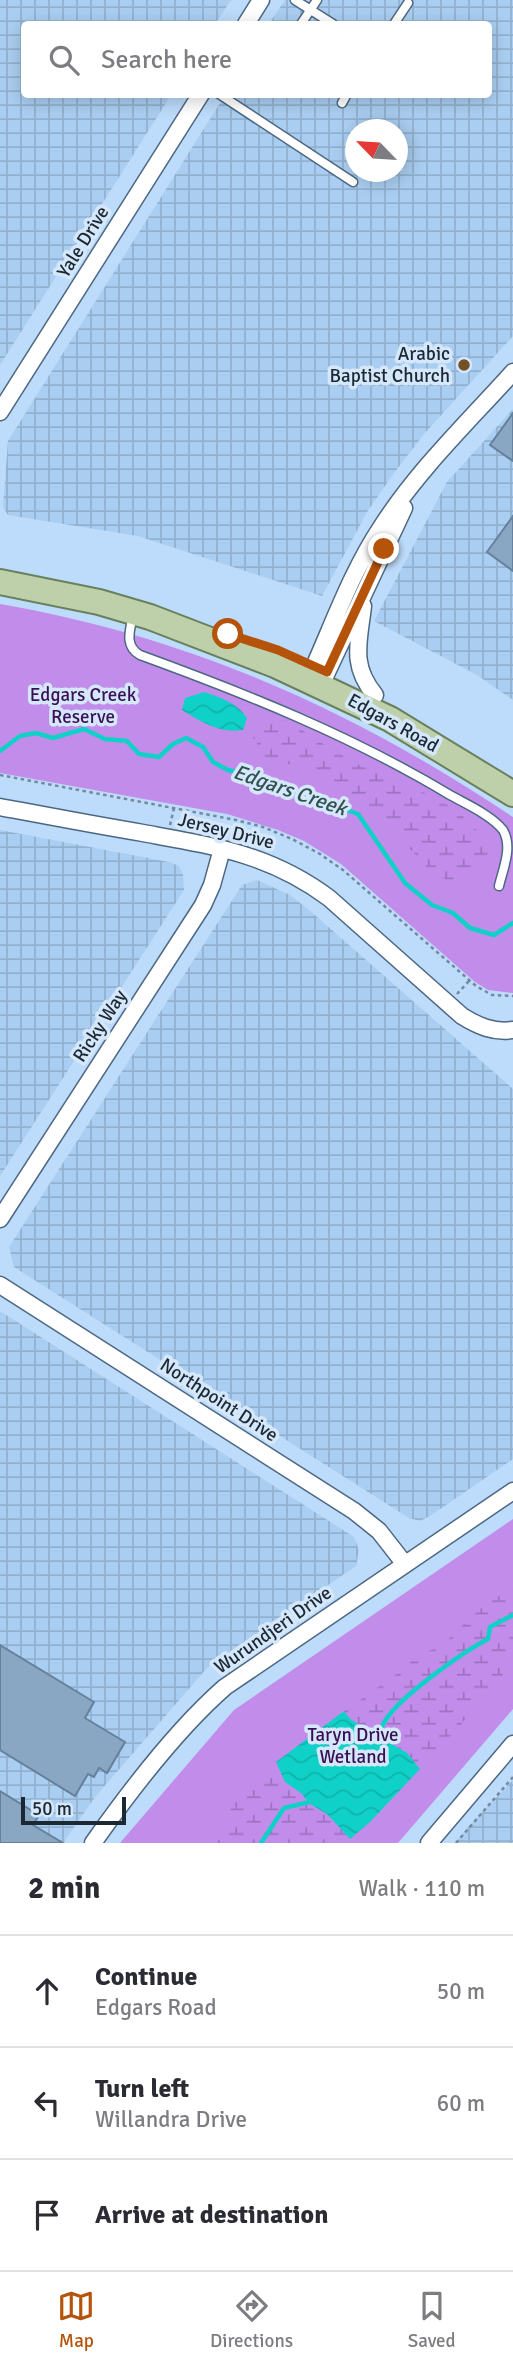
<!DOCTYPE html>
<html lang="en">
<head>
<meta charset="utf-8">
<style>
	body { margin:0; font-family:Signika,sans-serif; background:#f2f2f3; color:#2b2b33 }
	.compass { position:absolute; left:345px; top:119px; width:63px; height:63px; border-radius:50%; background:#fff; box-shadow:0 4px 18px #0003; rotate:295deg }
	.scale { position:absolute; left:21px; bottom:18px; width:105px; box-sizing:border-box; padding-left:7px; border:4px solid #1c2833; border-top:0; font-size:19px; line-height:24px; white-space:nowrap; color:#1c2833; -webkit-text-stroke:5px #d5e7fa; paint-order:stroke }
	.stop { position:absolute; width:21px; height:21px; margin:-16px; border:5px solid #b45309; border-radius:50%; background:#fff }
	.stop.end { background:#b45309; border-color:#fff; box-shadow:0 2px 7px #0008 }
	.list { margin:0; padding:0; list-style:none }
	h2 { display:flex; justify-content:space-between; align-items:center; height:91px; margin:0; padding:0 28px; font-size:30px }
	h2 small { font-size:23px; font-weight:400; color:#7c7c81 }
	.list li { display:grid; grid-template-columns:46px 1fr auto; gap:21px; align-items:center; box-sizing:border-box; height:112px; padding:0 28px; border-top:2px solid #e1e1e2 }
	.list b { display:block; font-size:26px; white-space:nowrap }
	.list p { margin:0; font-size:23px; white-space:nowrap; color:#7c7c81 }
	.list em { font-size:23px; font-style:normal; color:#7c7c81 }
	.icon { flex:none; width:38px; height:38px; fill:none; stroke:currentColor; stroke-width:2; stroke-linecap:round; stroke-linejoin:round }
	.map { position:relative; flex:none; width:513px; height:1843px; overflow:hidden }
	.search { position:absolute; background:#fff; box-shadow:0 4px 18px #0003; left:21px; right:21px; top:21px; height:77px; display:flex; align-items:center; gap:18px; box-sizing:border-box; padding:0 24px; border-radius:7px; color:#7c7c81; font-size:26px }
	.sheet { height:427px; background:#fff }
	nav { display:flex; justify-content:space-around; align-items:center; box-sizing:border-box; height:98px; border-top:2px solid #e1e1e2; background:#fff; font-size:19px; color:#7c7c81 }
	nav a { display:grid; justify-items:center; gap:4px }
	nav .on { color:#b45309 }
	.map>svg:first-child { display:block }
</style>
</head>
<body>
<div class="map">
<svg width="513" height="1843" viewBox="0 0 513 1843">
	<defs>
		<pattern id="industrial-grid" width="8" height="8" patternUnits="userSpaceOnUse" patternTransform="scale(1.75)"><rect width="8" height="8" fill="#aacef1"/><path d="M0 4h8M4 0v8" fill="none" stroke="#92b1cf"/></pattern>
		<pattern id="wetland-marsh" width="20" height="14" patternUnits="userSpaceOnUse" patternTransform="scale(1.75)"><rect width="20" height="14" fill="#c28ceb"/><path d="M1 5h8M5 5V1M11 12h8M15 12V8" fill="none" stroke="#9d72bf"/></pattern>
		<pattern id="water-waves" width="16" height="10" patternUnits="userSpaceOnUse" patternTransform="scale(1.75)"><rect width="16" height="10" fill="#10d1c7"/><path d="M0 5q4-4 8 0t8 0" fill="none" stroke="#0fb3ab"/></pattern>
	</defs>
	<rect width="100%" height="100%" fill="#bddbfa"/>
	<!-- industrial -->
	<path fill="url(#industrial-grid)" fill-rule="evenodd" d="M0,0H231L215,24H24V94L171,95L0,365Z
		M285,0H513V336L424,434L394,473L367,512L322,596L138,536L8,515L3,507L8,441L225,95L489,94V24H269ZM356,130H398V172H356Z
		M513,409V700L477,675L374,621L447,482Z
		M0,830L169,862L179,866L183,875L184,890L0,1176Z
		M257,880L290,895L308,909L513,1089V1459L430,1516L420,1521L409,1518L14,1267L9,1247L242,885Z
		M0,1311L354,1537L359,1550L356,1566L207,1668L95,1797L63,1843H0Z
		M513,1780V1843H455L468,1827Z"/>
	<!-- green -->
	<path fill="#c28ceb" d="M0,604C190,637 353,710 513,817V993L488,990L475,982L341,864L304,841L278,830L227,814L0,773Z
		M513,1519V1709L398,1843H120L234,1710Z"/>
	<!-- wetland -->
	<path fill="url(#wetland-marsh)" d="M287,720C311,736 336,753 361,766C409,790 458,796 488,846L487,859L478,876L454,883L431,872L402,840L327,775L266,758L253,737L263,722Z
		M513,1590V1652L505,1663L502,1679L490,1692L480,1698L474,1710L420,1769L407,1753L350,1719L344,1711L398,1673L419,1655L441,1646L479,1610L499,1596Z
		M276,1762L285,1782L301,1793L310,1804L327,1814L350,1839L347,1843H216C228,1831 227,1815 234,1801C243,1785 262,1773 276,1762Z"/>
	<!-- water -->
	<path fill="url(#water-waves)" d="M204,692C220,697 237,703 247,718L243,730C220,734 202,722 182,710L185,698Z
		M344,1711L350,1719L407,1753L420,1769L370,1822L350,1839L327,1814L310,1804L301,1793L285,1782L276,1762Z"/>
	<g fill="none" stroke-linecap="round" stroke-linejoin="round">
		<!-- stream -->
		<path stroke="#10d1c7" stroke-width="4.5" d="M0,751L20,736L36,733L53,738L84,729L105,739L127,741L139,754L159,757L173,744L186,738L203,747L213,762L228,770L262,778L298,797L314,798L358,814L405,883L432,905L453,913L470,928L494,935L513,923
			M376,1741C379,1734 381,1727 385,1721C399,1697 463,1652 488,1639L490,1627L513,1615
			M261,1843L284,1808L314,1801"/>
	</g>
	<!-- building -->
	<path fill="#89a6c3" stroke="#65819d" stroke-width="2" d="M513,413V461L490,445Z
		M513,516V571L487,552Z
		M0,1645L94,1702L85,1718L125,1742L107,1773L99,1768L94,1777L88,1774L75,1796L0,1750Z
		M0,1791L39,1815L33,1825L63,1843H0Z"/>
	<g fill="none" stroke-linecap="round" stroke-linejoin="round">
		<!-- lane casing -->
		<g stroke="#4c6782" stroke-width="11">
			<path id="lane" d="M295,0L333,24
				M301,24L317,0
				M394,24L408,3
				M219,94L353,182
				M342,103L347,94
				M133,615C130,630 124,646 140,655C247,694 352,736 450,795C466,804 491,815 503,830C513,847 503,869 499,886"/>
		</g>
		<!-- street casing -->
		<g stroke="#4c6782" stroke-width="19">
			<path id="street" d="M246,24L261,0
				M0,412L201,94
				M363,606C359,642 350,665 375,695
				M308,680C332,628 350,574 382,526C418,470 468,422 513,372
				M321,685L404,508
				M0,807C48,816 95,825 143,833C214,846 270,854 329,898L462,1016C478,1026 494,1033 513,1030
				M0,1219L203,905L212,885L222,849
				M0,1285L354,1511L379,1531L404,1563
				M93,1843C129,1792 178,1728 225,1687L513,1491
				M429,1843L513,1744"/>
		</g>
		<!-- primary casing -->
		<g stroke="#69805c" stroke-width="28">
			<path id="primary" d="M0,582L99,602L150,617L275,665L390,719L513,794"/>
		</g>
		<!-- path -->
		<path stroke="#74899f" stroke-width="2.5" stroke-dasharray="3.5 3.5" stroke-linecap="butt" d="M0,775L236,820L263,827L292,839L320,854L343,870L476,986L492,995L513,996
			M170,825L174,808
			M457,994L469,981
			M456,1843L513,1777"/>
		<!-- lane -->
		<use href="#lane" stroke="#fff" stroke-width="8"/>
		<!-- street -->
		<use href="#street" stroke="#fff" stroke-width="16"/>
		<!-- primary -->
		<use href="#primary" stroke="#bed0aa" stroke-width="24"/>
	</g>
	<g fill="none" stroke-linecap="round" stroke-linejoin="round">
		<!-- route -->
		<path stroke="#b45309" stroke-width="9" d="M228,634L278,650L327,672L384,549"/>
	</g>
	<!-- markers -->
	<circle fill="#725128" stroke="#d5e7fa" stroke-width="2.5" cx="464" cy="365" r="7"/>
	<g text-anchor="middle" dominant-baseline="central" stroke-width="7" stroke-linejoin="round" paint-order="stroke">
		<!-- street labels -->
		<g font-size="19" fill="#1c2833" stroke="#d5e7fa">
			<text transform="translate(83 242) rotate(-58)">Yale Drive</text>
			<text transform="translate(393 723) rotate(29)">Edgars Road</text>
			<text transform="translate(226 831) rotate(14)">Jersey Drive</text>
			<text transform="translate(100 1026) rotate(-57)">Ricky Way</text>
			<text transform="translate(219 1400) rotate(33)">Northpoint Drive</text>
			<text transform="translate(273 1630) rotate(-35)">Wurundjeri Drive</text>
		</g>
		<!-- poi labels -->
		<g font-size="19" fill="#1c2833" stroke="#d5e7fa" text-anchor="end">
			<text x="450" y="354">Arabic<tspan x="450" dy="22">Baptist Church</tspan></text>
		</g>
		<!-- park labels -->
		<g font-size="19" fill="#3a1054" stroke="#d5e7fa">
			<text x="83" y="695">Edgars Creek<tspan x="83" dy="22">Reserve</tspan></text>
			<text x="353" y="1735">Taryn Drive<tspan x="353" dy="22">Wetland</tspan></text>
		</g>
		<!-- water labels -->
		<g font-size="21" font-style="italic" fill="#30514e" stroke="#d5e7fa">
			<text transform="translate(290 790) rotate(19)">Edgars Creek</text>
		</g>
	</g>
</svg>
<svg class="compass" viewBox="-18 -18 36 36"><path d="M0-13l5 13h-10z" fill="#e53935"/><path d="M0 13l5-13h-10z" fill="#7c7c81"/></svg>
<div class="scale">50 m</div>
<div class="stop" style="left:228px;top:634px"></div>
<div class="stop end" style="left:384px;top:549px"></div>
<div class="search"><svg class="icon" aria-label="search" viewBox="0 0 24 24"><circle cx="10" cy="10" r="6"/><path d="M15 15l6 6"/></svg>Search here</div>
</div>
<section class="sheet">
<h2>2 min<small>Walk · 110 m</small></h2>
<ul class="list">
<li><svg class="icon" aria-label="ahead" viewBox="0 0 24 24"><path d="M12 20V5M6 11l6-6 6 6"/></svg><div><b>Continue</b><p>Edgars Road</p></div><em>50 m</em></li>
<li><svg class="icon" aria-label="left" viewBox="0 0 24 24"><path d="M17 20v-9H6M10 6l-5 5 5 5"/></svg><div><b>Turn left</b><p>Willandra Drive</p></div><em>60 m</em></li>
<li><svg class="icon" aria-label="arrive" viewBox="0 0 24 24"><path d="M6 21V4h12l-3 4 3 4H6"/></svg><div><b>Arrive at destination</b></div></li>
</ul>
</section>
<nav>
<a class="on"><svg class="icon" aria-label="map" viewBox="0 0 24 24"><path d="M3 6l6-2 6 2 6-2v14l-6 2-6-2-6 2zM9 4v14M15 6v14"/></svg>Map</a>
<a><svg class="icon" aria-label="directions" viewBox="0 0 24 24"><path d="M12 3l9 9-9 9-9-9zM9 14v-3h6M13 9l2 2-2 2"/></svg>Directions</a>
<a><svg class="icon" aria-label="saved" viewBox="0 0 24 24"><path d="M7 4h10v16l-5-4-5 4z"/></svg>Saved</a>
</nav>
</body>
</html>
